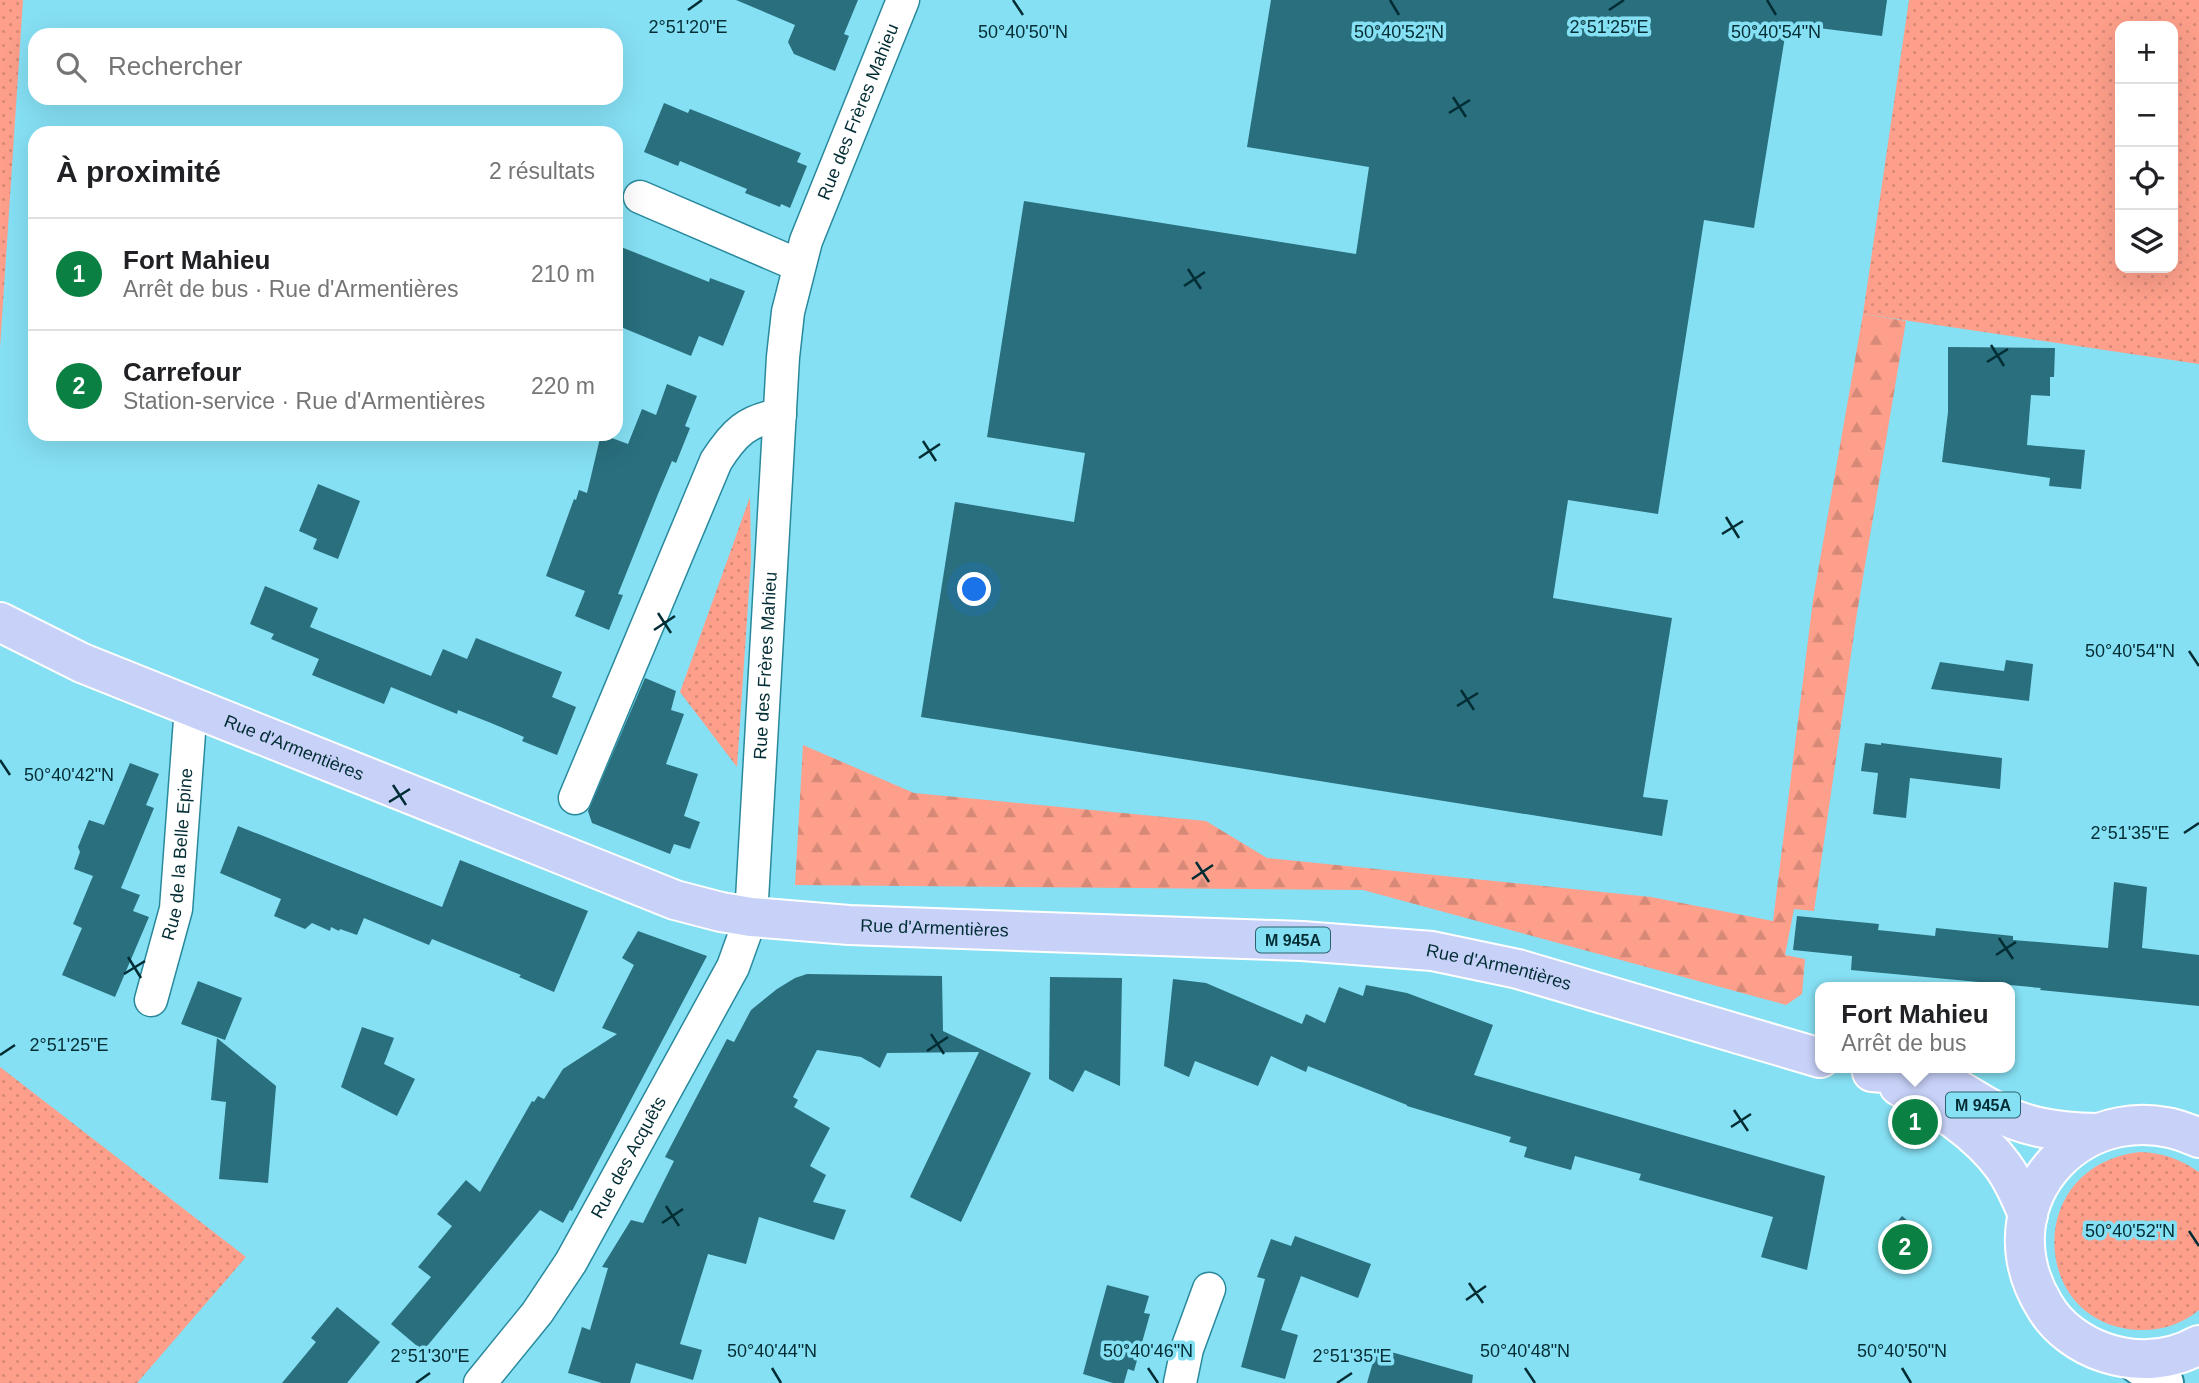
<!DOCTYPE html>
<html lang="fr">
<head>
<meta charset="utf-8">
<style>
	body { margin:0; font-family:Arial,sans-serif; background:#f2f2f2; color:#202124 }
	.controls { position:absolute; right:21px; top:21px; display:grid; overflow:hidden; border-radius:14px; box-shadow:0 7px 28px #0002 }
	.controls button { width:63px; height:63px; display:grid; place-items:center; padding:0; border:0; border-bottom:2px solid #e0e0e0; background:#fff; color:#202124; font:35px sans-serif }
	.you { position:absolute; left:975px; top:590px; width:24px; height:24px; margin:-18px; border:5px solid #fff; border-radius:50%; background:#1a73e8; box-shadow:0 0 0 10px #1a73e833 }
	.badge { display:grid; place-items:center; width:46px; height:46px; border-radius:50%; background:#0b8043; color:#fff; font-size:23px; font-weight:700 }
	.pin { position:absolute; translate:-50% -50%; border:4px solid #fff; box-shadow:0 2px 7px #0006 }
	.popup { position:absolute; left:1815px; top:982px; width:200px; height:91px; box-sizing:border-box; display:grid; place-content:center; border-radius:14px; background:#fff; filter:drop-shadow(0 2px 5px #0005); font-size:23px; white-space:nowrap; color:#757577 }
	.popup b { font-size:26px; color:#202124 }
	.popup::after { content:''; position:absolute; left:50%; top:100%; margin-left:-14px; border:14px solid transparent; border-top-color:#fff }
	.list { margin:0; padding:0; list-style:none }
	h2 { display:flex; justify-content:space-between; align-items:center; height:91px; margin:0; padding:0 28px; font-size:30px }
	h2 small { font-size:23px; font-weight:400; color:#757577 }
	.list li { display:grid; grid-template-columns:46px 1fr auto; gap:21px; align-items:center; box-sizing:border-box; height:112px; padding:0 28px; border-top:2px solid #e0e0e0 }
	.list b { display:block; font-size:26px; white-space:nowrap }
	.list p { margin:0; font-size:23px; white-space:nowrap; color:#757577 }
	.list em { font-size:23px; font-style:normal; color:#757577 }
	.icon { flex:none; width:38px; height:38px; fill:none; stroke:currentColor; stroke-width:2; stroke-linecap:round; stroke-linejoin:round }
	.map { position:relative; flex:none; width:2199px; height:1383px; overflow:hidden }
	.search { position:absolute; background:#fff; box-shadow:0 7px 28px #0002; left:28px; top:28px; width:595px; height:77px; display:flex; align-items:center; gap:18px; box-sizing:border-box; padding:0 24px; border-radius:21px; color:#757577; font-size:26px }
	.panel { position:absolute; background:#fff; box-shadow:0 7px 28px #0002; left:28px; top:126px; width:595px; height:315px; border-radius:21px }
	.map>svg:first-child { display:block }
</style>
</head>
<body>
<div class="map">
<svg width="2199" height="1383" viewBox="0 0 2199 1383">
	<defs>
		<pattern id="grass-dots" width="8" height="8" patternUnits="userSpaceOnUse" patternTransform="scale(1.75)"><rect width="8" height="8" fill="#fd9f8a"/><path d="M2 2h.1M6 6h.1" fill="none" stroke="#d78978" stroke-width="1.8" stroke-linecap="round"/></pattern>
		<pattern id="forest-firs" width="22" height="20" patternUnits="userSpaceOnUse" patternTransform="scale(1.75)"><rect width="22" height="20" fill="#fd9f8a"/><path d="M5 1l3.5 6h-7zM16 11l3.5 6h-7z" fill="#d78978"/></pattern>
	</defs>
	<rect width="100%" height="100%" fill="#86e0f4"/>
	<!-- grass -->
	<path fill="url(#grass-dots)" fill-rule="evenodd" d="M0,0H23L0,348Z
		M1909,0H2199V364L1863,314ZM2120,26H2173V268H2120Z
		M750,497L751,560L737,767L680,692Z
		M0,1067L246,1257L137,1383H0Z
		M2140,1152C2163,1153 2180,1159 2199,1172V1310C2182,1324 2161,1331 2139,1330C2030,1326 2022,1165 2140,1152Z"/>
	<!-- forest -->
	<path fill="url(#forest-firs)" d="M1863,314L1906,321L1857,613L1814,911L1794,909L1785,955L1805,959L1802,994L1786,1005L1363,890L795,885L803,745L914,793L1206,821L1267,858L1651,897L1773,921L1813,600Z"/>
	<!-- building -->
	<path fill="#296f7e" d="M736,0H858L844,34L849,36L835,71L794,54L788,42L795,25Z
		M1271,0H1887L1882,36L1787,24L1754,228L1704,220L1658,514L1568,500L1553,598L1672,618L1643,797L1668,800L1662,836L921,717L955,502L1074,522L1085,453L987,437L1024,201L1356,254L1369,167L1247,147Z
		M664,103L688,113L690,109L801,153L797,162L807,166L790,208L781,204L780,207L745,193L747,189L680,161L678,166L644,152Z
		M616,245L709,282L710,278L745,291L723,346L699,336L691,356L616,325Z
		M1948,347L2055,348L2054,377H2050V396L2031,395L2027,445L2085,450L2081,489L2049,486L2050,478L1942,462L1948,412Z
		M667,384L697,396L685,426L690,428L676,463L672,461L658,494L618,594L623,595L609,630L575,616L585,591L546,576L574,499L576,500L579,490L587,493L601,434L628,444L642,409L656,415Z
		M318,484L360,501L338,559L313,549L317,539L299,531Z
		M265,586L318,608L310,627L431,676L443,649L467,659L476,638L562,672L552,697L576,707L557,755L522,741L524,737L491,723L458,710L457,714L391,687L384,704L312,675L319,659L271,639L274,634L250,624Z
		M2006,660L2033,664L2029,701L1931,689L1940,662L2004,671Z
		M645,678L676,691L671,710L684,714L666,764L698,774L684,816L700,822L690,849L674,844L670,854L592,823L588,811Z
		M1865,743L1881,745V743L2002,758L2000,789L1910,778L1906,818L1873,814L1878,773L1861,771Z
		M130,763L159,774L146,805L154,808L121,888L140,895L133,911L149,917L115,997L62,975L82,928L73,924L93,876L74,869L80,852L78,847L89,820L104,825Z
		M238,826L442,907L460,860L588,911L554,992L519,977L521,975L432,939L429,945L364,918L357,935L340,929L339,931L331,927L330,931L312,923L305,929L274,916L281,899L220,873Z
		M2114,882L2147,887L2142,948L2199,955V1006L2040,990L2041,988L1851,970L1852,956L1793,950L1797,916L1879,924L1878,930L1935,936L1936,928L2013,936V940L2108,948Z
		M638,931L707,956L572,1211L570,1210L563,1223L540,1210L423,1351L391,1324L431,1277L418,1267L452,1226L437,1214L466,1180L480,1192L532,1101L534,1102L538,1096L544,1099L563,1069L617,1034L602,1028L634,965L622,958Z
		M807,974L942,976L943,1031L1031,1073L961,1222L910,1197L979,1052L887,1053L880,1068L861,1057L817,1050L793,1097L798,1100L794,1107L830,1128L810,1166L826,1175L813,1202L846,1210L834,1240L759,1217L746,1264L708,1254L680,1344L702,1350L693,1380L636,1363L630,1383H602L568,1373L582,1327L590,1330L608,1268L602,1267L631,1220L643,1223L674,1161L665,1157L727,1039L734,1042L751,1010L777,989L795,978Z
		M1050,977L1122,978L1120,1086L1085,1070L1073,1092L1049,1079Z
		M1173,979L1206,983L1302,1024L1306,1014L1325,1023L1339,987L1363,996L1366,985L1407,993L1493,1025L1474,1075L1825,1176L1807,1270L1761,1257L1773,1217L1639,1180L1641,1174L1575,1156L1571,1170L1524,1157L1527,1147L1509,1142L1511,1137L1407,1106V1105L1308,1066L1306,1072L1271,1056L1258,1086L1195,1061L1189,1077L1164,1066Z
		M198,981L242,998L225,1040L181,1024Z
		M362,1027L394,1038L384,1064L415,1079L397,1116L341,1087Z
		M217,1038L276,1086L268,1183L219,1179L226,1102L211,1100Z
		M1902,1216L1930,1239L1907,1267L1879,1244Z
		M1295,1236L1371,1264L1358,1298L1301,1276L1281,1330L1298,1335L1285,1379L1241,1367L1265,1279L1257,1277L1271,1239L1291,1246Z
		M1107,1285L1149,1296L1144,1313L1150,1314L1134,1371L1128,1369L1124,1383H1113L1083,1374Z
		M337,1307L380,1342L347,1383H282L316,1342L311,1338Z
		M1377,1348L1473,1375L1472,1383H1367Z"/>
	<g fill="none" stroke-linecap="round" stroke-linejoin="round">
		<!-- minor casing -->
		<g stroke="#29899c" stroke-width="35">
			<g id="minor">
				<path d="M640,197L798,265"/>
				<path d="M575,798L716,461C734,433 747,420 780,415"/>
				<path id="s1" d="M151,1000L176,909L191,706"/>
				<path id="s2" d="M480,1383L537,1313L571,1262L733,967L751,917L783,357L788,312L806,241L903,0"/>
				<path d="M1180,1383L1187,1349L1209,1289"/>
			</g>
		</g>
		<!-- secondary casing -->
		<g stroke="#29899c" stroke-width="42">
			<path id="secondary" d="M2131,1359L2164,1383"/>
		</g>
		<!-- primary casing -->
		<g stroke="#fff" stroke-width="42">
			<g id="primary">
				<path id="s3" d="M0,622L82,663L675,900L721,912L751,917L849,925L1302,941L1432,951L1518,969L1820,1058"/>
				<path d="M1872,1072C1895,1074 1918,1074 1941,1082C1959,1088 1975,1101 1993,1110C2026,1128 2058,1132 2096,1133"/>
				<path d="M1899,1086C1935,1103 1980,1134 2003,1166C2014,1181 2021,1198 2028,1215"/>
				<path d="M2199,1138C2088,1086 1980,1199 2044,1305C2057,1328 2081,1345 2106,1353C2137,1363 2170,1361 2199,1345"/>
			</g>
		</g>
		<!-- minor -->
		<use href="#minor" stroke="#fff" stroke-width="32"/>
		<!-- secondary -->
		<use href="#secondary" stroke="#fff" stroke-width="38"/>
		<!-- primary -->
		<use href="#primary" stroke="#c8d2f9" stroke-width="38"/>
	</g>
	<!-- ticks -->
	<path fill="none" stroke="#032d34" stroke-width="2.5" d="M1013,0L1023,15M1390,0L1399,15M1767,0L1776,15M688,10L702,0M1609,10L1624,0M1453,97L1466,117M1449,113L1470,100M1188,269L1201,289M1184,286L1205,272M1991,345L2004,366M1987,362L2008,349M923,441L936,461M919,458L940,444M1726,517L1739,538M1722,534L1743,521M658,613L671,633M654,630L675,616M2189,651L2199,666M1461,690L1474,710M1457,706L1478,693M0,760L10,775M393,785L406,805M389,802L410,789M2184,833L2199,823M1196,862L1209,882M1192,879L1213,865M1999,938L2013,959M1996,955L2016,942M128,957L141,978M124,974L145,961M931,1034L944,1054M927,1051L948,1037M0,1055L15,1045M1734,1110L1748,1131M1731,1127L1751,1114M666,1206L679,1226M662,1223L683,1209M2189,1231L2199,1246M1469,1283L1483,1303M1466,1300L1486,1286M772,1368L781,1383M1148,1368L1158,1383M1525,1368L1535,1383M1902,1368L1911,1383M416,1383L430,1373M1337,1383L1352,1373"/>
	<g text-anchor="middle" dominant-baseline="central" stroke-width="7" stroke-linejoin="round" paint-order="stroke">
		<!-- shield labels -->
		<g fill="#86e0f4" stroke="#2a636e" stroke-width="2">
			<rect x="1256" y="927.5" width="74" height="25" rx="5"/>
			<rect x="1946" y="1092.5" width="74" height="25" rx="5"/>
		</g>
		<g font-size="16" font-weight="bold" fill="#032d34">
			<text x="1293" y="940">M 945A</text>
			<text x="1983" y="1105">M 945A</text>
		</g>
		<!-- street labels -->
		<g font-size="18" fill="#032d34" stroke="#86e0f4">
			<text stroke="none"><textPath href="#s2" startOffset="1360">Rue des Frères Mahieu</textPath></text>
			<text stroke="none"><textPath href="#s2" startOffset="793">Rue des Frères Mahieu</textPath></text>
			<text stroke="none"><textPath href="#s3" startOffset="320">Rue d'Armentières</textPath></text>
			<text stroke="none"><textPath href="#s1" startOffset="149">Rue de la Belle Epine</textPath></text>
			<text stroke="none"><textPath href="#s3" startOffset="992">Rue d'Armentières</textPath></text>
			<text stroke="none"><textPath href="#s3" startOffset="1559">Rue d'Armentières</textPath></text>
			<text stroke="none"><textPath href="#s2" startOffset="271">Rue des Acquêts</textPath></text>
		</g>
	</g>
	<g font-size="18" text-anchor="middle" fill="#032d34" stroke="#86e0f4" stroke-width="7" stroke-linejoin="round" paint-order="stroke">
		<text x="688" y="33">2°51'20"E</text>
		<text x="1609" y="33">2°51'25"E</text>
		<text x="1023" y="38">50°40'50"N</text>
		<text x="1399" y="38">50°40'52"N</text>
		<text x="1776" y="38">50°40'54"N</text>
		<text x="2130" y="657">50°40'54"N</text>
		<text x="69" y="781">50°40'42"N</text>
		<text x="2130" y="839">2°51'35"E</text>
		<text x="69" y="1051">2°51'25"E</text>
		<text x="2130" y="1237">50°40'52"N</text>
		<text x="772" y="1357">50°40'44"N</text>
		<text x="1148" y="1357">50°40'46"N</text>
		<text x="1525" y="1357">50°40'48"N</text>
		<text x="1902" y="1357">50°40'50"N</text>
		<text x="430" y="1362">2°51'30"E</text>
		<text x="1352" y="1362">2°51'35"E</text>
	</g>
</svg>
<div class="controls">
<button>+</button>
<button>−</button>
<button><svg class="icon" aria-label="locate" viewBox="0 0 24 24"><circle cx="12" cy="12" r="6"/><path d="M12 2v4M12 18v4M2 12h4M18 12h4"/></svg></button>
<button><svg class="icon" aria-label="layers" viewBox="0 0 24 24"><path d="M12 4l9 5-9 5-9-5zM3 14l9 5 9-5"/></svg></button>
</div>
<div class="you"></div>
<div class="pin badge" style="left:1915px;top:1122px">1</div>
<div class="popup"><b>Fort Mahieu</b>Arrêt de bus</div>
<div class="pin badge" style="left:1905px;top:1247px">2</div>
<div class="search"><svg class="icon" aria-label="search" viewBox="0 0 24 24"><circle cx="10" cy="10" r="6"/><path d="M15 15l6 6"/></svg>Rechercher</div>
<section class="panel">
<h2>À proximité<small>2 résultats</small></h2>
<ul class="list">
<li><span class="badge">1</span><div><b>Fort Mahieu</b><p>Arrêt de bus · Rue d'Armentières</p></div><em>210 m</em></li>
<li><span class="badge">2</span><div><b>Carrefour</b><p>Station-service · Rue d'Armentières</p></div><em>220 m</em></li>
</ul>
</section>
</div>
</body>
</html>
